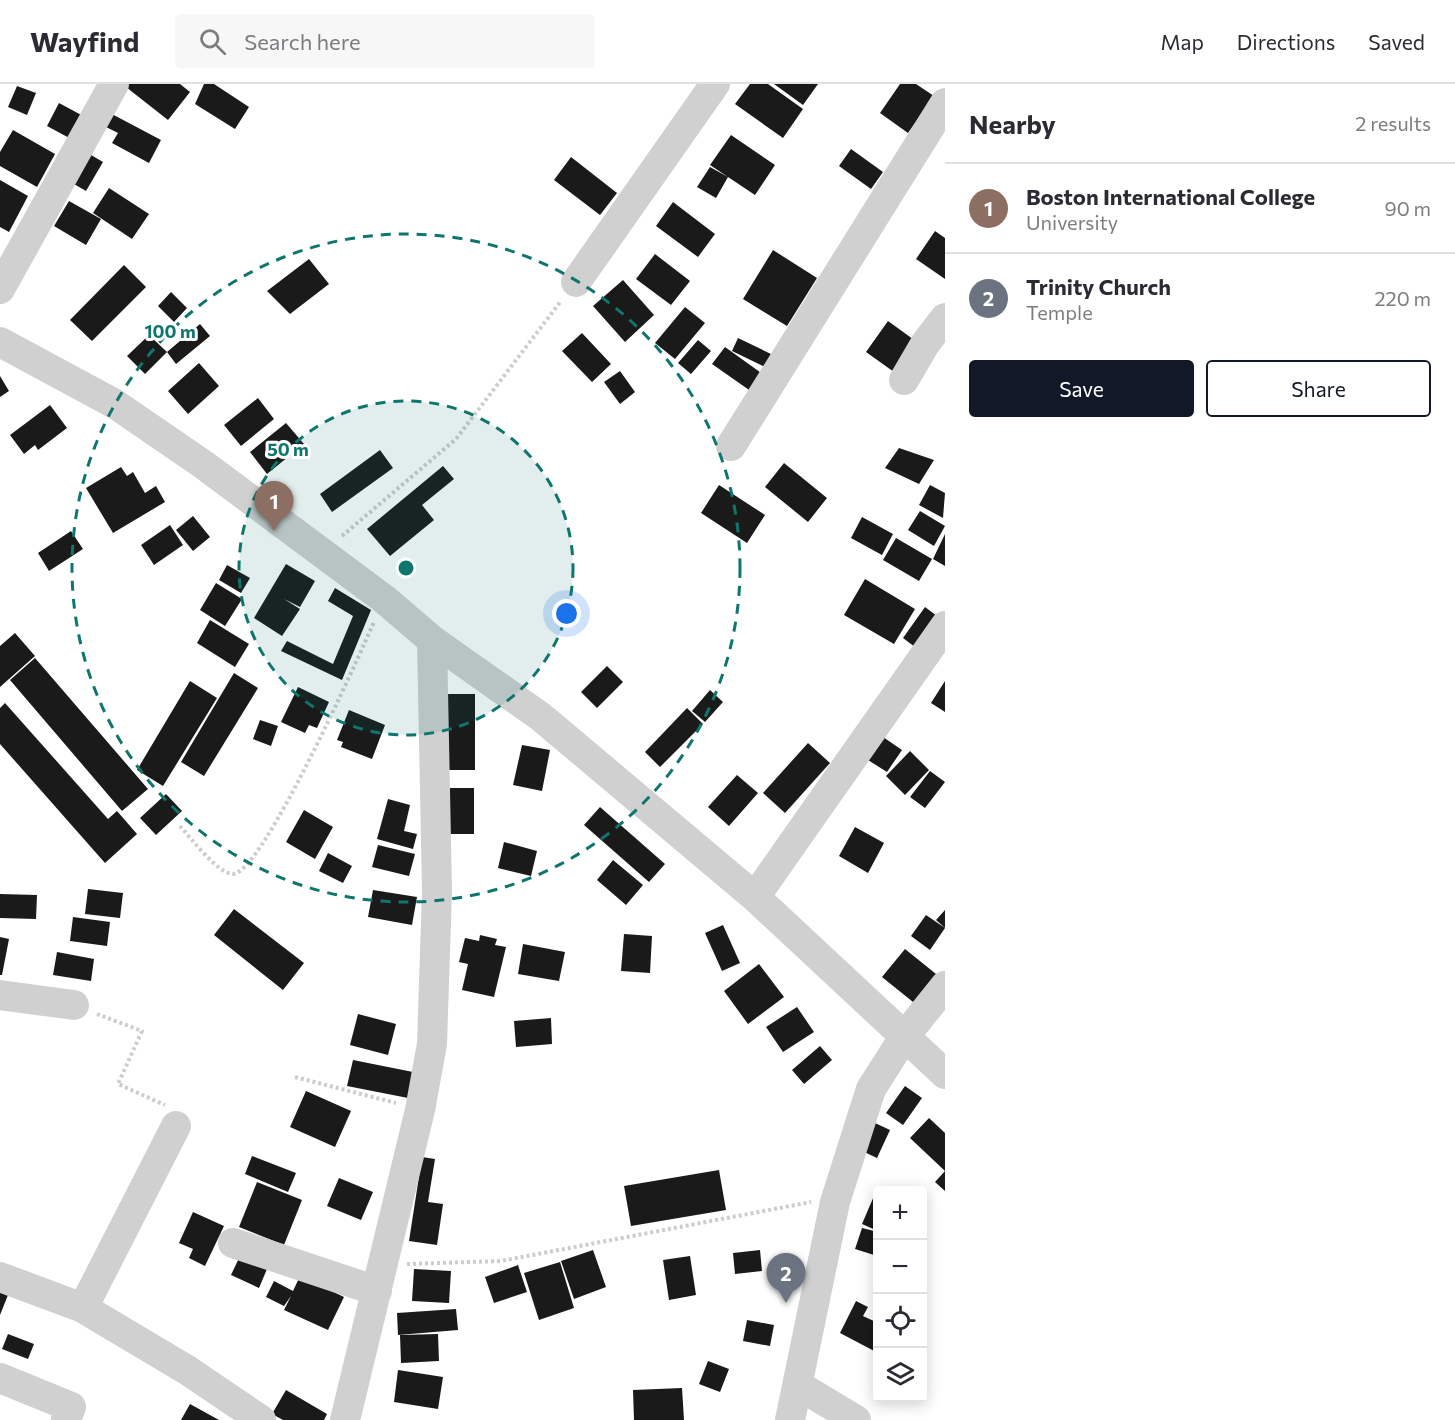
<!DOCTYPE html>
<html lang="en">
<head>
<meta charset="utf-8">
<style>
	body { margin:0; font-family:Commissioner,sans-serif; background:#f7f7f7; color:#2b2b33 }
	.controls { position:absolute; right:18px; bottom:18px; display:grid; overflow:hidden; border-radius:6px; box-shadow:0 3px 15px #0003 }
	.controls button { width:54px; height:54px; display:grid; place-items:center; padding:0; border:0; border-bottom:2px solid #e1e1e2; background:#fff; color:#2b2b33; font:30px sans-serif }
	.you { position:absolute; left:567px; top:530px; width:21px; height:21px; margin:-15px; border:4px solid #fff; border-radius:50%; background:#1a73e8; box-shadow:0 0 0 9px #1a73e833 }
	.badge { display:grid; place-items:center; width:39px; height:39px; border-radius:50%; background:#111827; color:#fff; font-size:20px; font-weight:700 }
	.pin { position:absolute; translate:-50% -50px; filter:drop-shadow(0 2px 3px #0008) }
	.pin::after { content:''; position:absolute; top:32px; width:21px; height:18px; background:inherit; clip-path:polygon(0 0,100% 0,50% 100%) }
	.list { margin:0; padding:0; list-style:none }
	h2 { display:flex; justify-content:space-between; align-items:center; height:78px; margin:0; padding:0 24px; font-size:26px }
	h2 small { font-size:20px; font-weight:400; color:#7c7c81 }
	.list li { display:grid; grid-template-columns:39px 1fr auto; gap:18px; align-items:center; box-sizing:border-box; height:90px; padding:0 24px; border-top:2px solid #e1e1e2 }
	.list b { display:block; font-size:22px; white-space:nowrap }
	.list p { margin:0; font-size:20px; white-space:nowrap; color:#7c7c81 }
	.list em { font-size:20px; font-style:normal; color:#7c7c81 }
	.actions { display:flex; gap:12px; padding:18px 24px }
	.actions a { flex:1; padding:14px 0; border:2px solid #111827; border-radius:6px; text-align:center; font-size:21px; color:#111827 }
	.actions .main { background:#111827; color:#fff }
	.icon { flex:none; width:33px; height:33px; fill:none; stroke:currentColor; stroke-width:2; stroke-linecap:round; stroke-linejoin:round }
	.map { position:relative; flex:none; width:945px; height:1336px; overflow:hidden }
	header { display:flex; align-items:center; gap:36px; box-sizing:border-box; height:84px; padding:0 30px; background:#fff; border-bottom:2px solid #e1e1e2 }
	header strong { font-size:28px }
	nav { display:flex; gap:33px; margin-inline-start:auto; font-size:21px }
	.search { width:420px; height:54px; background:#f7f7f7; display:flex; align-items:center; gap:15px; box-sizing:border-box; padding:0 21px; border-radius:6px; color:#7c7c81; font-size:22px }
	main { display:flex }
	aside { flex:1; background:#fff }
	.map>svg:first-child { display:block }
</style>
</head>
<body>
<header>
<strong>Wayfind</strong>
<div class="search"><svg class="icon" aria-label="search" viewBox="0 0 24 24"><circle cx="10" cy="10" r="6"/><path d="M15 15l6 6"/></svg>Search here</div>
<nav><a>Map</a><a>Directions</a><a>Saved</a></nav>
</header>
<main>
<div class="map">
<svg width="945" height="1336" viewBox="0 0 945 1336">
	<rect width="100%" height="100%" fill="#fff"/>
	<!-- building -->
	<path fill="#1a1a1a" d="M128,0H180L190,8L168,36L126,3Z
		M204,0H214L249,23L235,45L195,20Z
		M750,0H768L803,25L783,54L735,20Z
		M774,0H818L803,21Z
		M900,0H916L934,12L908,49L880,29Z
		M17,2L36,9L27,31L8,23Z
		M59,19L85,33L73,56L47,42Z
		M110,29L161,56L149,79L112,59L118,49L104,42Z
		M13,46L55,70L37,103L0,82V68Z
		M731,51L775,81L755,111L710,81Z
		M851,65L883,88L871,105L839,82Z
		M91,71L103,78L86,107L74,100Z
		M571,73L617,109L600,131L554,96Z
		M710,83L728,93L716,114L697,103Z
		M0,96L28,112L9,148L0,143Z
		M109,104L149,130L132,155L93,129Z
		M69,117L101,135L86,161L54,142Z
		M673,118L715,150L698,173L656,142Z
		M935,147L945,154V195L916,175Z
		M773,166L817,194L787,242L743,215Z
		M655,170L690,197L671,221L636,195Z
		M309,175L329,200L290,230L267,207Z
		M124,181L146,203L92,257L70,236Z
		M623,196L654,231L625,258L593,222Z
		M171,208L187,224L174,238L158,222Z
		M685,223L705,239L675,275L655,259Z
		M888,237L917,258L894,288L866,268Z
		M200,240L210,252L176,280L167,268Z
		M582,249L611,280L592,298L562,267Z
		M149,251L167,268L145,290L127,272Z
		M738,254L771,270L765,283L732,267Z
		M698,256L711,267L691,290L678,279Z
		M725,263L764,291L752,308L712,280Z
		M199,279L219,302L188,330L168,307Z
		M620,287L635,308L620,320L604,298Z
		M0,292L9,307L0,313Z
		M258,314L274,335L241,362L224,341Z
		M50,321L67,344L38,366L35,361L24,370L10,351Z
		M286,339L304,360L267,390L250,368Z
		M899,364L934,376L919,400L885,384Z
		M380,366L393,384L332,428L320,410Z
		M784,379L827,414L808,438L765,403Z
		M443,382L454,395L422,421L434,436L390,472L367,445Z
		M121,383L127,392L133,388L145,409L156,402L165,418L113,449L86,404Z
		M719,401L765,431L747,459L701,429Z
		M930,401L945,409L943,434L919,421Z
		M920,427L945,442L934,462L908,446Z
		M193,432L210,453L193,467L176,446Z
		M862,433L893,450L882,471L851,454Z
		M170,441L183,461L154,481L141,461Z
		M71,447L83,465L49,487L38,469Z
		M945,450V482L933,475Z
		M896,454L932,475L919,497L883,476Z
		M286,480L315,497L300,523L284,515L300,525L282,552L254,534Z
		M227,481L250,494L241,509L219,496Z
		M865,495L915,525L894,560L844,531Z
		M216,499L242,515L225,542L200,526Z
		M335,504L371,526L342,596L281,567L287,557L333,580L353,532L328,517Z
		M925,523L941,535L919,566L903,554Z
		M210,536L249,560L235,583L197,559Z
		M15,549L35,572L0,603V562Z
		M35,574L148,705L122,727L10,596Z
		M607,582L623,598L597,624L581,608Z
		M234,589L258,604L204,692L181,678Z
		M190,597L217,614L163,702L137,686Z
		M945,597V628L931,619Z
		M298,603L329,618L317,644L309,641L305,649L281,638Z
		M710,606L723,618L705,638L692,627Z
		M446,610H475V686H446Z
		M5,619L108,735L117,727L137,750L105,779L0,660V624Z
		M687,624L703,640L660,683L645,668Z
		M349,626L385,641L372,675L341,663L343,658L337,656Z
		M260,636L278,642L271,662L253,655Z
		M883,653L902,666L887,688L868,676Z
		M808,659L830,679L785,729L763,709Z
		M522,661L550,666L542,707L513,701Z
		M910,667L929,686L905,711L886,692Z
		M930,687L945,698L925,724L910,713Z
		M737,691L758,709L729,742L708,723Z
		M450,704H474V750H450Z
		M166,710L182,727L156,751L140,734Z
		M388,715L410,721L404,747L417,750L413,765L377,755Z
		M600,723L665,780L649,798L584,741Z
		M304,726L333,743L315,775L286,758Z
		M855,743L884,759L868,789L839,772Z
		M504,758L537,767L531,792L498,784Z
		M378,761L415,770L409,792L372,783Z
		M328,769L352,782L343,799L319,787Z
		M613,776L643,801L626,821L597,796Z
		M88,805L123,809L120,834L85,830Z
		M373,806L417,813L412,841L368,833Z
		M0,810L37,811L36,835L0,834Z
		M234,825L304,879L283,906L214,851Z
		M945,826V844L936,836Z
		M926,831L945,844L930,866L911,852Z
		M73,833L110,838L107,862L70,857Z
		M723,841L740,879L722,887L705,849Z
		M624,850L652,852L650,889L621,887Z
		M480,851L497,855L495,861L506,863L494,913L462,906L468,880L459,878L465,854L479,857Z
		M0,853L9,855L2,891H0Z
		M523,860L565,868L559,897L518,890Z
		M905,865L941,894L918,922L882,893Z
		M57,868L94,875L91,897L53,891Z
		M759,880L784,913L748,940L724,907Z
		M797,923L814,948L783,968L766,943Z
		M358,930L396,940L388,971L350,961Z
		M551,934L552,960L516,963L514,937Z
		M820,962L832,976L804,1000L792,986Z
		M353,976L413,988L408,1014L347,1002Z
		M905,1002L922,1014L903,1041L886,1029Z
		M306,1007L351,1027L335,1063L290,1043Z
		M929,1034L945,1049V1107L935,1098L945,1087L910,1054Z
		M875,1039L890,1046L877,1074L862,1067Z
		M252,1072L296,1089L288,1108L245,1090Z
		M422,1073L435,1075L428,1118L443,1120L437,1161L409,1157Z
		M719,1086L726,1126L631,1142L624,1102Z
		M339,1094L373,1108L361,1136L327,1122Z
		M257,1098L302,1116L284,1161L239,1143Z
		M874,1112L878,1113V1147L862,1140Z
		M193,1128L224,1142L205,1182L189,1174L193,1165L179,1159Z
		M862,1144L878,1148L874,1171L855,1165Z
		M593,1166L606,1203L574,1215L561,1177Z
		M760,1166L762,1187L735,1190L733,1169Z
		M240,1172L267,1185L259,1204L231,1191Z
		M690,1172L696,1211L669,1216L663,1176Z
		M560,1178L574,1224L539,1236L524,1189Z
		M518,1181L527,1208L494,1219L485,1193Z
		M414,1185L451,1187L449,1219L412,1217Z
		M300,1192L344,1213L328,1246L284,1226L291,1212L284,1222L266,1213L274,1197L293,1207Z
		M0,1203L10,1206L0,1231Z
		M856,1217L868,1223L863,1232L878,1239V1269L840,1249Z
		M456,1225L458,1246L398,1251L397,1229Z
		M747,1236L774,1241L770,1262L743,1257Z
		M8,1250L34,1260L28,1275L2,1265Z
		M438,1250L439,1277L401,1279L400,1251Z
		M708,1277L729,1285L720,1308L699,1300Z
		M398,1286L443,1293L438,1325L394,1318Z
		M682,1304L684,1336H634L633,1306Z
		M286,1306L327,1330L324,1336H283L272,1330Z
		M190,1320L219,1336H181Z"/>
	<g fill="none" stroke-linecap="round" stroke-linejoin="round">
		<!-- path -->
		<path stroke="#cdcdcd" stroke-width="4" stroke-dasharray="3 3" stroke-linecap="butt" d="M342,452L456,355L561,217
			M180,742C190,753 218,790 233,790C262,790 359,572 374,538
			M97,930L142,947L118,1000L165,1021
			M295,993L396,1019
			M407,1180L501,1177L811,1118"/>
		<!-- minor -->
		<path stroke="#d0d0d0" stroke-width="30" d="M576,198L715,0
			M0,205L114,0
			M0,258L115,320L204,381L384,515L432,556L541,633L755,813L945,990
			M904,296L925,260L945,234
			M731,362L945,19
			M755,813L945,542
			M0,911L74,921
			M233,1159L377,1207
			M0,1193L83,1224L187,1286L261,1336
			M83,1224L176,1042
			M0,1294L71,1323L66,1336
			M798,1301L856,1336
			M345,1336L420,1026L432,960L437,807L432,556
			M790,1336L835,1118L871,1005L904,953L945,902"/>
	</g>
	<!-- distance rings -->
	<circle cx="406" cy="484" r="167" fill="#0f766e" fill-opacity=".12"/>
	<g fill="none" stroke="#0f766e" stroke-width="3" stroke-dasharray="10 8">
		<circle cx="406" cy="484" r="167"/>
		<circle cx="406" cy="484" r="334"/>
	</g>
	<circle cx="406" cy="484" r="9" fill="#0f766e" stroke="#fff" stroke-width="3"/>
	<g font-size="18" text-anchor="middle" font-weight="bold" fill="#0f766e" stroke="#fff" stroke-width="6" stroke-linejoin="round" paint-order="stroke">
		<text x="170" y="254">100 m</text>
		<text x="288" y="372">50 m</text>
	</g>
</svg>
<div class="controls">
<button>+</button>
<button>−</button>
<button><svg class="icon" aria-label="locate" viewBox="0 0 24 24"><circle cx="12" cy="12" r="6"/><path d="M12 2v4M12 18v4M2 12h4M18 12h4"/></svg></button>
<button><svg class="icon" aria-label="layers" viewBox="0 0 24 24"><path d="M12 4l9 5-9 5-9-5zM3 14l9 5 9-5"/></svg></button>
</div>
<div class="you"></div>
<div class="pin badge" style="left:274px;top:447px;background:#8d6e63">1</div>
<div class="pin badge" style="left:786px;top:1219px;background:#6b7280">2</div>
</div>
<aside>
<h2>Nearby<small>2 results</small></h2>
<ul class="list">
<li><span class="badge" style="background:#8d6e63">1</span><div><b>Boston International College</b><p>University</p></div><em>90 m</em></li>
<li><span class="badge" style="background:#6b7280">2</span><div><b>Trinity Church</b><p>Temple</p></div><em>220 m</em></li>
</ul>
<div class="actions"><a class="main">Save</a><a>Share</a></div>
</aside>
</main>
</body>
</html>
